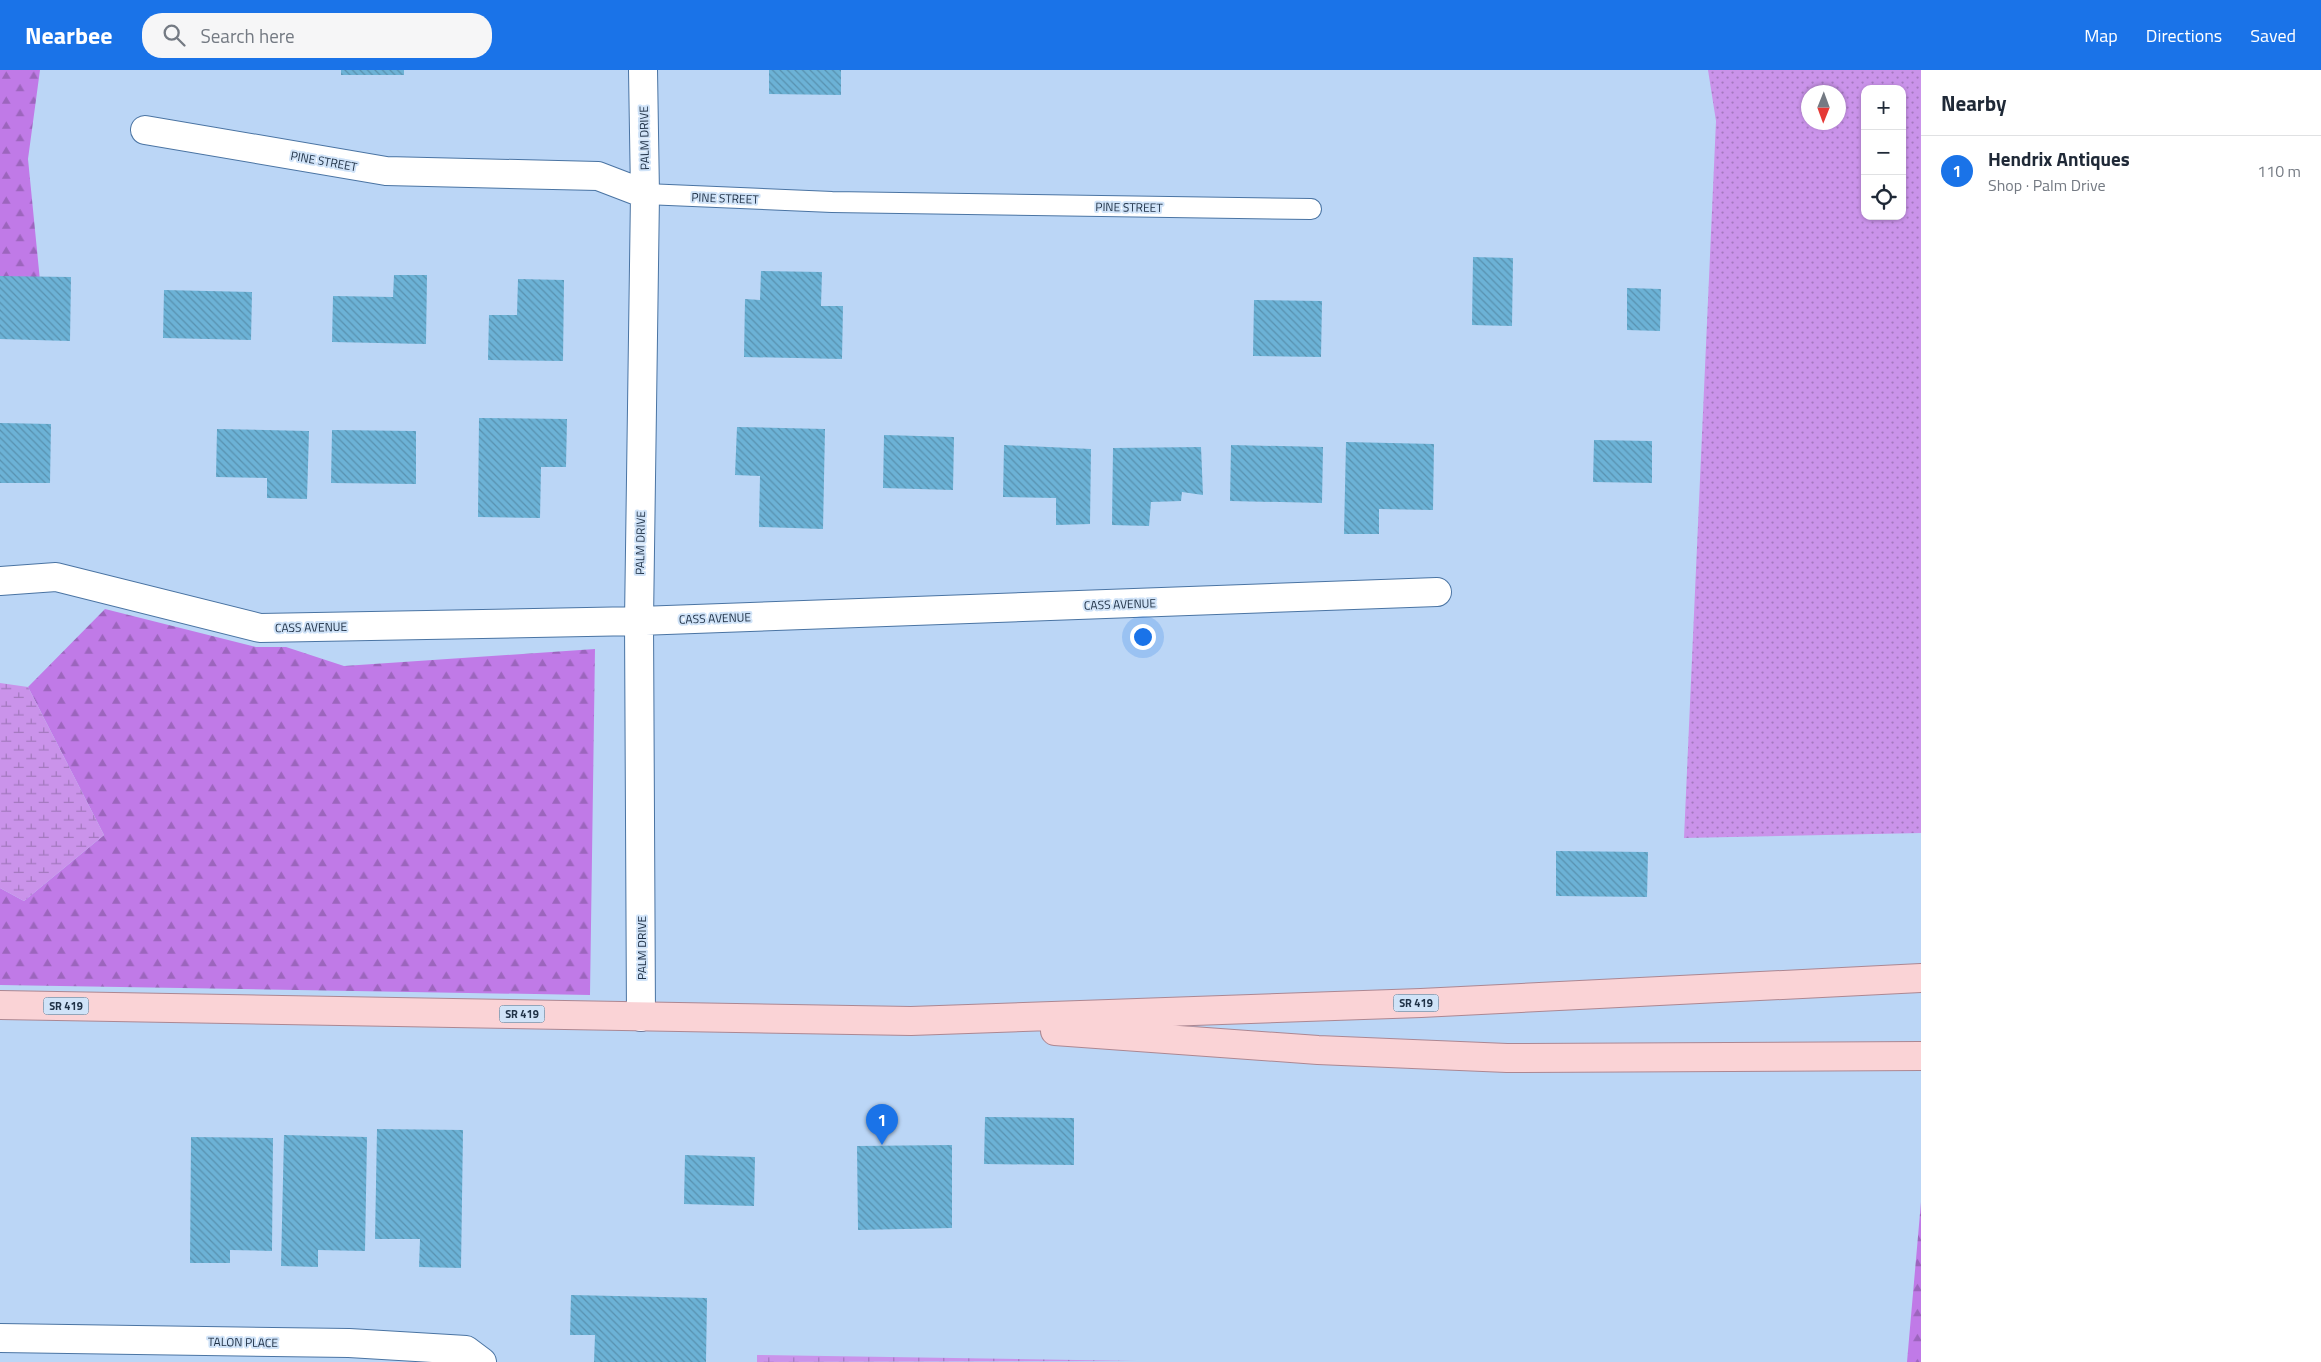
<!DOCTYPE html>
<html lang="en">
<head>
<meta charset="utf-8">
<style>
	body { margin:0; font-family:"Titillium Web",sans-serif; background:#f6f6f7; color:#1f2937 }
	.controls { position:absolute; right:15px; top:15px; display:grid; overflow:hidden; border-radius:10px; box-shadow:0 1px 4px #0004 }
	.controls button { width:45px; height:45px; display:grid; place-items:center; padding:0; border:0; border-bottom:1px solid #e0e1e3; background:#fff; color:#1f2937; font:25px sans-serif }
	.compass { position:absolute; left:1801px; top:15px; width:45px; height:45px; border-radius:50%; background:#fff; box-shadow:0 1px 4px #0004; rotate:181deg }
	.you { position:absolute; left:1142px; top:566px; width:18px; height:18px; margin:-12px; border:4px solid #fff; border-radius:50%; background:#1a73e8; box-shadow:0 0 0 8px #1a73e833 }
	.badge { display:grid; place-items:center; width:32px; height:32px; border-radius:50%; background:#1a73e8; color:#fff; font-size:16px; font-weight:700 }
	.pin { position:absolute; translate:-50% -41px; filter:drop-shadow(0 1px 2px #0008) }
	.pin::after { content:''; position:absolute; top:26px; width:18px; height:15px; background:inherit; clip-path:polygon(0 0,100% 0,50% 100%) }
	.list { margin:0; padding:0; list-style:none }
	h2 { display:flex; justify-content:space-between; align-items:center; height:65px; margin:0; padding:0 20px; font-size:21px }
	h2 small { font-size:16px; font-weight:400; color:#747a83 }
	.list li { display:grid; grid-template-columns:32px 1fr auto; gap:15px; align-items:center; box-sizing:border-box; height:70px; padding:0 20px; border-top:1px solid #e0e1e3 }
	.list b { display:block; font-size:19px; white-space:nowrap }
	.list p { margin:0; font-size:16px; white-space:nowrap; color:#747a83 }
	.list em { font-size:16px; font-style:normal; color:#747a83 }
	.icon { flex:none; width:28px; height:28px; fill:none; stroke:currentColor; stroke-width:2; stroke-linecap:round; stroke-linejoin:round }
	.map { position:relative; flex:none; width:1921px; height:1292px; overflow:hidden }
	header { display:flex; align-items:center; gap:30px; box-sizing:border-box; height:70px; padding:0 25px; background:#1a73e8; color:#fff }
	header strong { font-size:24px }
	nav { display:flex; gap:28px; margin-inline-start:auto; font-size:18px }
	.search { width:350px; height:45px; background:#f6f6f7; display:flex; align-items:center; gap:12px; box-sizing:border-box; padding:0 18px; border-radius:20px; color:#747a83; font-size:19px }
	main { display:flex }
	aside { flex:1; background:#fff }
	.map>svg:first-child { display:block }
</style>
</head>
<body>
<header>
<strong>Nearbee</strong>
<div class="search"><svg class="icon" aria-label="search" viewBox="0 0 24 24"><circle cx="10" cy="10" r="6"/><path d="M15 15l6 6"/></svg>Search here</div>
<nav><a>Map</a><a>Directions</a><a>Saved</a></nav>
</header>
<main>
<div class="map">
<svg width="1921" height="1292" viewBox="0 0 1921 1292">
	<defs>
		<pattern id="grass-dots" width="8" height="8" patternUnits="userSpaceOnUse" patternTransform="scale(1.25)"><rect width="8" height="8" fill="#ca93ea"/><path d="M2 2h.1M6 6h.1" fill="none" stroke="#a479bf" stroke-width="1.8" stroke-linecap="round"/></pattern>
		<pattern id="forest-firs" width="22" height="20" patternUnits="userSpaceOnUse" patternTransform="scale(1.25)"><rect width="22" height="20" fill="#c07ae7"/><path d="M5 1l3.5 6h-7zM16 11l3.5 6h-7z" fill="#9c65bd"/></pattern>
		<pattern id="wetland-marsh" width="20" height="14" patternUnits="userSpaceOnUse" patternTransform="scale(1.25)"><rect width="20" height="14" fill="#ca93ea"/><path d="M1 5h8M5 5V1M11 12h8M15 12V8" fill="none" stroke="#a479bf"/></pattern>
		<pattern id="building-back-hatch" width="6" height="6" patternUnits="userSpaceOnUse" patternTransform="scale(1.25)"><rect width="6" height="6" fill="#6cb2d6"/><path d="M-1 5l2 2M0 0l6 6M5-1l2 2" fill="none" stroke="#5891af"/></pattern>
	</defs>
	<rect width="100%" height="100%" fill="#bbd6f6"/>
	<!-- grass -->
	<path fill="url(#grass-dots)" fill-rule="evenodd" d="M1708,0H1921V763L1684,768L1716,51ZM1865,19H1902V146H1865ZM1808,22H1838V52H1808Z"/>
	<!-- forest -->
	<path fill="url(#forest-firs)" d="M0,0H40L28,89L42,231L0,238Z
		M105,539L256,577H286L344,596L595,579L590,925L0,915V818L24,831L104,765L28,617Z
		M1921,1132V1292H1907Z"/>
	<!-- wetland -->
	<path fill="url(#wetland-marsh)" d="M0,613L28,617L104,765L24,831L0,818Z
		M757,1285L1137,1291L757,1292Z"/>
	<!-- building -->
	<path fill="url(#building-back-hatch)" d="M341,0H404V5H341Z
		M769,0H841V25L769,24Z
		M1473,187L1513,188L1512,256L1472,255Z
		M761,201L822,202L821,236H843L842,289L744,287L745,229L760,230Z
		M394,205H427L426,274L332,272L333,226L393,227Z
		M0,206L71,207L70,271L0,269Z
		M518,209L564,210L563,291L488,290L489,245H517Z
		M1627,218L1661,219L1660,261L1627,260Z
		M164,220L252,222L251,270L163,268Z
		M1254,230L1322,231L1321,287L1253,286Z
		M479,348L567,349L566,397H541L540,448L478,447Z
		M0,353L51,354L50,413H0Z
		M737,357L825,359L823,459L759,457L760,406L735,405Z
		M217,359L309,361L307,429L267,428V408L216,407Z
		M332,360L416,361V414L331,413Z
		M884,365L954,367L953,420L883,418Z
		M1594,370L1652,371V413L1593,412Z
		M1346,372L1434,374L1433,440L1379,439V464H1344Z
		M1004,375L1091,379L1090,454L1056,455V428L1003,427Z
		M1231,375L1323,377L1322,433L1230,431Z
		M1201,377L1203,425L1182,422L1181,431L1151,432L1149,456L1112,455L1113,378Z
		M1556,781L1648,782L1647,827L1556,826Z
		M985,1047L1074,1048V1095L984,1094Z
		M377,1059L463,1060L461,1198L419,1197L420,1169H375Z
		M284,1065L367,1067L365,1181L318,1180V1197L281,1196Z
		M191,1067L273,1068L272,1181L230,1180V1193H190Z
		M952,1075V1158L858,1160L857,1076Z
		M685,1085L755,1087L754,1136L684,1134Z
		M571,1225L707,1228L706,1292H594L595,1265H570Z"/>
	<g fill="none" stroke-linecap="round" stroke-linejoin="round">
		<!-- lane casing -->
		<g stroke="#4a74a3" stroke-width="22">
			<path id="lane" d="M645,124L832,132L1311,139"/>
		</g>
		<!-- street casing -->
		<g stroke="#4a74a3" stroke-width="30">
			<path id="street" d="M145,60L386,101L598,106L645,124
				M0,511L56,507L260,558L639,551L1437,522
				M641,947L639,551L645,124L643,0
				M0,1268L349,1273L466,1280L482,1292"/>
		</g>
		<!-- primary casing -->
		<g stroke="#ac8792" stroke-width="30">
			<path id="primary" d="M0,935L911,951L1421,933L1921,908
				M1055,961L1318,980L1507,988L1921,986"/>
		</g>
		<!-- lane -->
		<use href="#lane" stroke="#fff" stroke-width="20"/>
		<!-- street -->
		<use href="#street" stroke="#fff" stroke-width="28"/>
		<!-- primary -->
		<use href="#primary" stroke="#fad3d6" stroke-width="28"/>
	</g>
	<g text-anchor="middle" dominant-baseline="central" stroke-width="4" stroke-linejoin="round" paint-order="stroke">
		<!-- shield labels -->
		<g fill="#d0e3f8" stroke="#55677c" stroke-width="1">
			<rect x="1393.5" y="924.5" width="45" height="17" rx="4"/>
			<rect x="43.5" y="927.5" width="45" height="17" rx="4"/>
			<rect x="499.5" y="935.5" width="45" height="17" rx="4"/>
		</g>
		<g font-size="11" font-weight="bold" fill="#203247">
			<text x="1416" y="933">SR 419</text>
			<text x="66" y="936">SR 419</text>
			<text x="522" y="944">SR 419</text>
		</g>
		<!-- street labels -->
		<g font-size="12" fill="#203247" stroke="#d0e3f8">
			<text transform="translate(644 68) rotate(-91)">PALM DRIVE</text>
			<text transform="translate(324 91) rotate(10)">PINE STREET</text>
			<text transform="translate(725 128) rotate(2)">PINE STREET</text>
			<text transform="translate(1129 137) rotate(1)">PINE STREET</text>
			<text transform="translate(640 473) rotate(-89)">PALM DRIVE</text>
			<text transform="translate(1120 534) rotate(-2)">CASS AVENUE</text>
			<text transform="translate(715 548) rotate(-2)">CASS AVENUE</text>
			<text transform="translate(311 557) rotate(-1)">CASS AVENUE</text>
			<text transform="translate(641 878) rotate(-90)">PALM DRIVE</text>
			<text transform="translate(243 1272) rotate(1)">TALON PLACE</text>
		</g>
	</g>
</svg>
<div class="controls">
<button>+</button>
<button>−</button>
<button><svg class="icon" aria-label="locate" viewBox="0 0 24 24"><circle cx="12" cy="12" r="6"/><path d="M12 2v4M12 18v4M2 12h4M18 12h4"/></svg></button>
</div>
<svg class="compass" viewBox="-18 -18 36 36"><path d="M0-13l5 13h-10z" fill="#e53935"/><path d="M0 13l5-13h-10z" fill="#747a83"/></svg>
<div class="you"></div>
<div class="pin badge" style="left:882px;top:1075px">1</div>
</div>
<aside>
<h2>Nearby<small></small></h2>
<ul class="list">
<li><span class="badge">1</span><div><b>Hendrix Antiques</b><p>Shop · Palm Drive</p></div><em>110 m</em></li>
</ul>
</aside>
</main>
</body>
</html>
